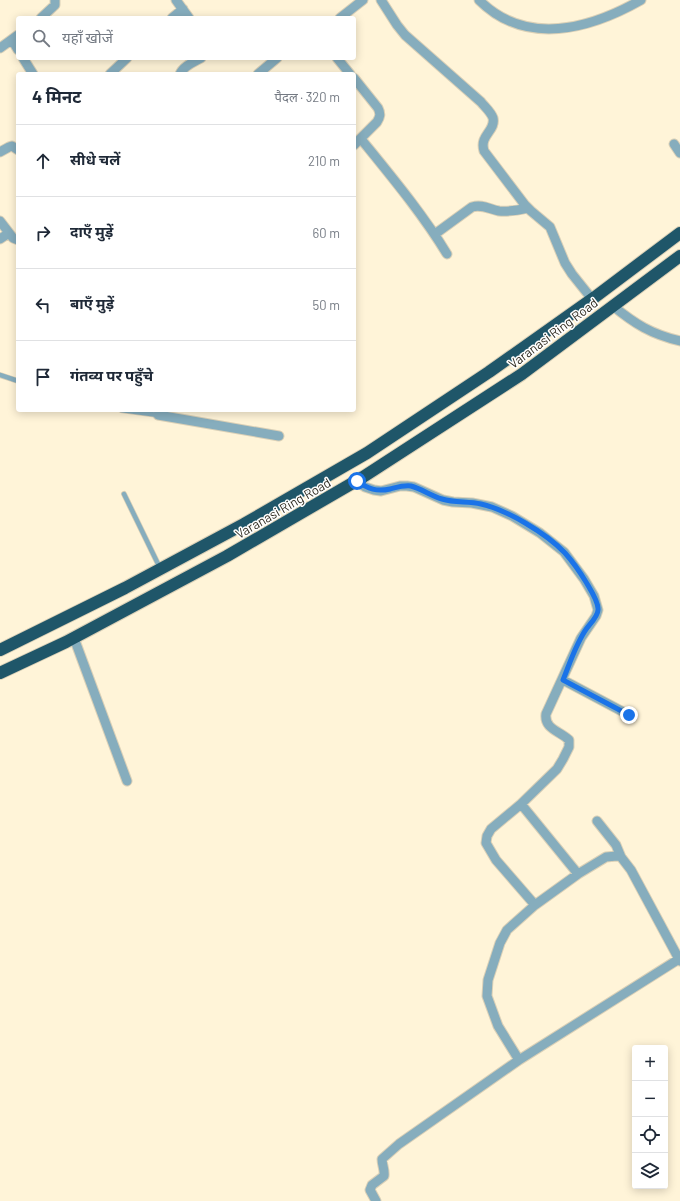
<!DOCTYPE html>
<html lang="hi">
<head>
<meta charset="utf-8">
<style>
	body { margin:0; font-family:Barlow,"Noto Sans Devanagari",sans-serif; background:#f2f2f3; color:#1f2937 }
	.controls { position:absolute; right:12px; bottom:12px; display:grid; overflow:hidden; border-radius:4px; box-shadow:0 2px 10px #0003 }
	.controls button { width:36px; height:36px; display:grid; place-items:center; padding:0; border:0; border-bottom:1px solid #e0e1e3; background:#fff; color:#1f2937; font:20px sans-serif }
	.stop { position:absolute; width:12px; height:12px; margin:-9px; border:3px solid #1a73e8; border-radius:50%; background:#fff }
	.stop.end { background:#1a73e8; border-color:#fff; box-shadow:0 1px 4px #0008 }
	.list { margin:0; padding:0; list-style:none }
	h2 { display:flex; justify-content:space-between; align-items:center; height:52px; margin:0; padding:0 16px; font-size:17px }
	h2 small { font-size:13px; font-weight:400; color:#747a83 }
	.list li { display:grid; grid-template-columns:26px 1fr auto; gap:12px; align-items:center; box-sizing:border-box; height:72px; padding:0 16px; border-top:1px solid #e0e1e3 }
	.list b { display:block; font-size:15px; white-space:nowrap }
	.list em { font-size:13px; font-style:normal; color:#747a83 }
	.icon { flex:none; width:22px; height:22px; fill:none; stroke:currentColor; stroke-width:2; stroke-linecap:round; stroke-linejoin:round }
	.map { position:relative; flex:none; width:680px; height:1201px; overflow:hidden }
	.search { position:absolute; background:#fff; box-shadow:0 2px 10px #0003; left:16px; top:16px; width:340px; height:44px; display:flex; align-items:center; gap:10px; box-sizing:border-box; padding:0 14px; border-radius:4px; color:#747a83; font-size:15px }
	.panel { position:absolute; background:#fff; box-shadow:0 2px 10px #0003; left:16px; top:72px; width:340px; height:340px; border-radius:4px }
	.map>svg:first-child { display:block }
</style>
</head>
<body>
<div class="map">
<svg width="680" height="1201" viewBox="0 0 680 1201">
	<rect width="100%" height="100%" fill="#fff4d8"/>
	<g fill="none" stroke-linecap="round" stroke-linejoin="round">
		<!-- lane casing -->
		<g stroke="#dad0b7" stroke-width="6">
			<path id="lane" d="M0,375L18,381
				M121,410L158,415
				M124,494L160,568"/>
		</g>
		<!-- street casing -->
		<g stroke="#dad0b7" stroke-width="11">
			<path id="street" d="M176,0L189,18
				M381,0L397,25L405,35L481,102C485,107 491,112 493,118C496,131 479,135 484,151L525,205L531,211L550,227L565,263L572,274L592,299
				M479,0C526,47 590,29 641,0
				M41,18L55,5V0
				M172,18L183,9
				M340,18L363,0
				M12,40L18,50
				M0,48L18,35
				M23,58L33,74
				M337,58L350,74
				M110,74L127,58
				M180,74C183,66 194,62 201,58
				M258,74L277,58
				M354,78L378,108C381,114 380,117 377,122L354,145
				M361,139C391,176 422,213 447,254
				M674,144L680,153
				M0,152L9,147L12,146L18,150
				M0,221L13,238L18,240
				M435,234L472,207C482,204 489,209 499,211C509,212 519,210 528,208
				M0,239L9,233
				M613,306C635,324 651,334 680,341
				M158,415L279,436
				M357,481L365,487L374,490L381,491L400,486H407L414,487L443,500L453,502L472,503L492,507L512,516L540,533L564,552L584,579L594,596L598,610L596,616L581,638L546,714C544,729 560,731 569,740V747L563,759L557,769L521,804L491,829L487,836L486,843L496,860L535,905
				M74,638L127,781
				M563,680L629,715
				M521,804L578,874
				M597,821L616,845L621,857
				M519,1060L498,1026L487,996L488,980L500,943L507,930L535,905L578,874L606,857L617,856L621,857L631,870L680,961
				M376,1201L370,1190L372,1185L384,1176C385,1170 382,1165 382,1159L399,1144L519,1060L679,959"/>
		</g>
		<!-- highway casing -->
		<g stroke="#dad0b7" stroke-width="14">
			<path id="highway" d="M0,650L125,588L244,524L367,453L489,372L595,297L680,233
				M0,673L66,642L227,556L363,477L522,374L680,256"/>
		</g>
		<!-- lane -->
		<use href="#lane" stroke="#86adbd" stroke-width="4.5"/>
		<!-- street -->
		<use href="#street" stroke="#86adbd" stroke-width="9"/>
		<!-- highway -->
		<use href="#highway" stroke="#1f5669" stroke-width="12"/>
	</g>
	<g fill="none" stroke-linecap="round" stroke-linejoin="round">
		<!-- route -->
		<path stroke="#1a73e8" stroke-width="5" d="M357,481C368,489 377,492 390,489C398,487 404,485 411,486C422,489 431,496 442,499C455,503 468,501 481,504C507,510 546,533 565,553C573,562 580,572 586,582C590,589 599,602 598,610C598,616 591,623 587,628C576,643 570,663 563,680L629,715"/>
	</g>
	<g text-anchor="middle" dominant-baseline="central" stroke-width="3" stroke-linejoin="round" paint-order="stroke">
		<!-- street labels -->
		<g font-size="13" fill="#302c21" stroke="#fff">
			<text transform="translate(553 333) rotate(-37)">Varanasi Ring Road</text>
			<text transform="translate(283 508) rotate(-30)">Varanasi Ring Road</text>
		</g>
	</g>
</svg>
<div class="controls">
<button>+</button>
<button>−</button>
<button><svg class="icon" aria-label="locate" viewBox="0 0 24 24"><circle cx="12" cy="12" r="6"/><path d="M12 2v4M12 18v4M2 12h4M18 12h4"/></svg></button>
<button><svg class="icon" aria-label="layers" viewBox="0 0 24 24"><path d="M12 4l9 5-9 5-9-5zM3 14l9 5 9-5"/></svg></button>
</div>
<div class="stop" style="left:357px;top:481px"></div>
<div class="stop end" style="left:629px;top:715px"></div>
<div class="search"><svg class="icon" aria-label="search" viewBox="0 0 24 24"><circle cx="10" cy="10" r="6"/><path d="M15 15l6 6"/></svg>यहाँ खोजें</div>
<section class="panel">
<h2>4 मिनट<small>पैदल · 320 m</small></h2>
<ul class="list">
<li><svg class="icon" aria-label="ahead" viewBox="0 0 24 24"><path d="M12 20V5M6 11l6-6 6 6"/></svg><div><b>सीधे चलें</b></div><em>210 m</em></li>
<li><svg class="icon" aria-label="right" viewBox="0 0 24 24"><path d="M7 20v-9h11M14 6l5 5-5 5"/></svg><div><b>दाएँ मुड़ें</b></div><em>60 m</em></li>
<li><svg class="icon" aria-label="left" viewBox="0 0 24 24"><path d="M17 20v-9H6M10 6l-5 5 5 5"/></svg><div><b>बाएँ मुड़ें</b></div><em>50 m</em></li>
<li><svg class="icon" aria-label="arrive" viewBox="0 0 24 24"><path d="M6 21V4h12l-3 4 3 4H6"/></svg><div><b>गंतव्य पर पहुँचे</b></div></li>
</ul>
</section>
</div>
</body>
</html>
